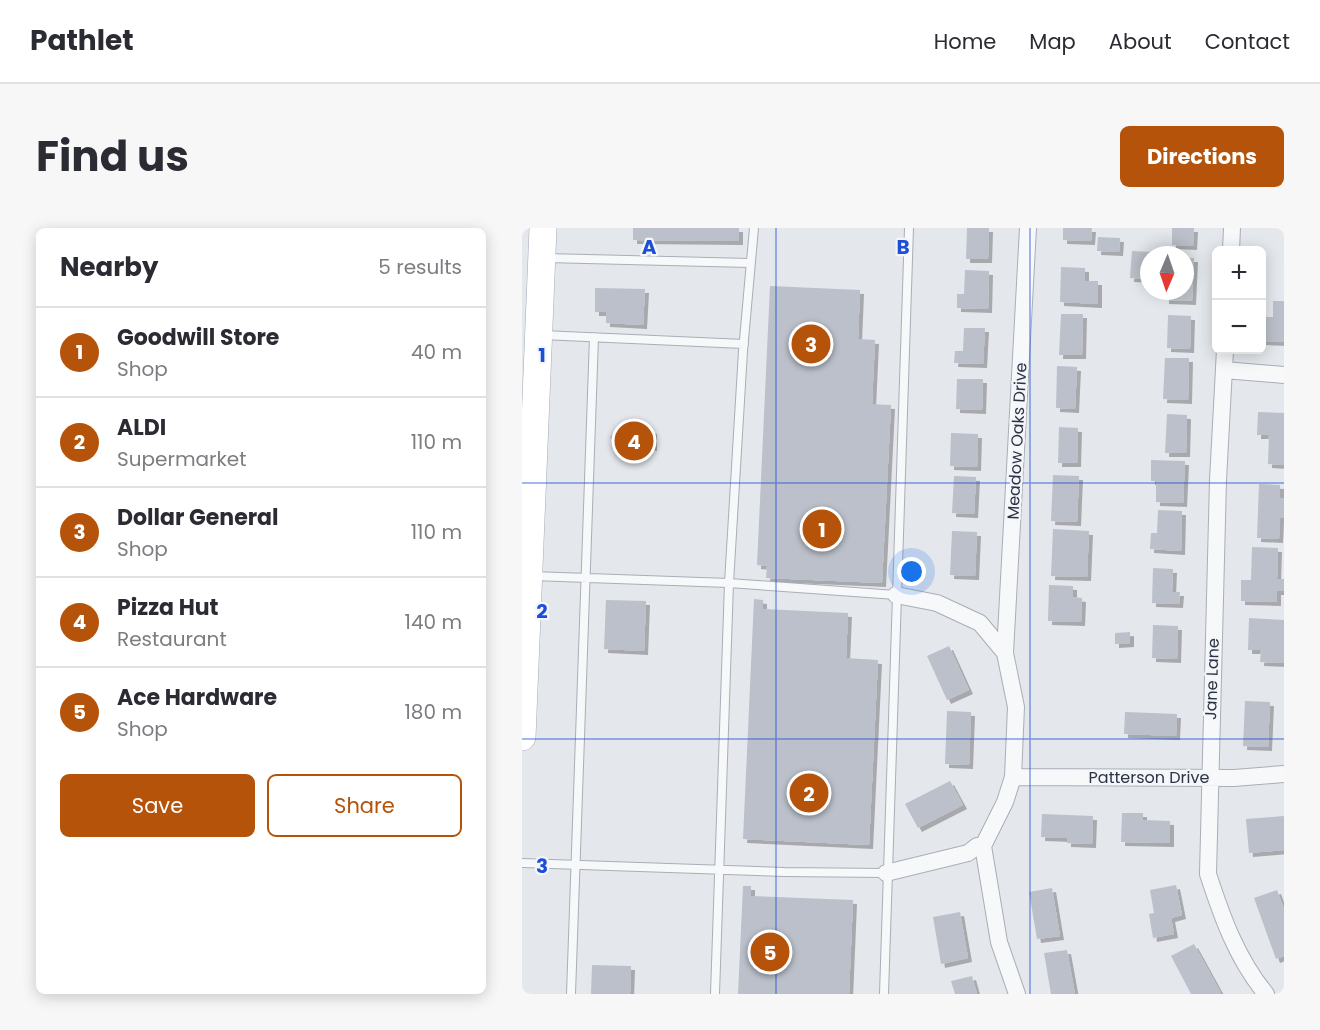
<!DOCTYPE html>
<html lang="en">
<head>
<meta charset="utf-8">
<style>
	body { margin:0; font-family:Poppins,sans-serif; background:#f7f7f7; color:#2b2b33 }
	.controls { position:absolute; right:18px; top:18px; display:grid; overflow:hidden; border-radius:9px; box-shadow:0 3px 15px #0003 }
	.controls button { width:54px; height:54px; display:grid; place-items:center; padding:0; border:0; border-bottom:2px solid #e1e1e2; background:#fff; color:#2b2b33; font:30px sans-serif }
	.compass { position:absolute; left:618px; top:18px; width:54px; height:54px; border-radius:50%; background:#fff; box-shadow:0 3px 15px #0003; rotate:182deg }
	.you { position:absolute; left:390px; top:344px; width:21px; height:21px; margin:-15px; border:4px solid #fff; border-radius:50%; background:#1a73e8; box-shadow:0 0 0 9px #1a73e833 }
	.badge { display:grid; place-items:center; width:39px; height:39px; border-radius:50%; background:#b45309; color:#fff; font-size:20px; font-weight:700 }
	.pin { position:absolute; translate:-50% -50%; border:3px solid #fff; box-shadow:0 2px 6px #0006 }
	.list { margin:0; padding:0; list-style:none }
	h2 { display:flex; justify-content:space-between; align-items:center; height:78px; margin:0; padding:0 24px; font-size:26px }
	h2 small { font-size:20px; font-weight:400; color:#7c7c81 }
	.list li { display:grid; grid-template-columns:39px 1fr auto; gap:18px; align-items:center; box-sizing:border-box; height:90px; padding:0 24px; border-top:2px solid #e1e1e2 }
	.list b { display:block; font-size:22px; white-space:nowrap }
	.list p { margin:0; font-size:20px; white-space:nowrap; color:#7c7c81 }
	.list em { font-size:20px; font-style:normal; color:#7c7c81 }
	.actions { display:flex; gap:12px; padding:18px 24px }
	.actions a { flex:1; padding:14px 0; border:2px solid #b45309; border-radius:9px; text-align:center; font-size:21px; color:#b45309 }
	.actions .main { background:#b45309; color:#fff }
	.map { position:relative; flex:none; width:762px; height:766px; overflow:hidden; border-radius:9px }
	header { display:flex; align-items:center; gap:36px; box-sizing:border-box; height:84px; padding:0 30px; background:#fff; border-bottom:2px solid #e1e1e2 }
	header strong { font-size:28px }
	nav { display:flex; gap:33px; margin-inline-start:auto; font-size:21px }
	.intro { display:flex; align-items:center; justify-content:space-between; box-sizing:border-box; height:144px; padding:0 36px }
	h1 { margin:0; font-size:42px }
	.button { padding:15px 27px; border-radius:9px; background:#b45309; color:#fff; font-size:21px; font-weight:700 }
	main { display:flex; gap:36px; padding:0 36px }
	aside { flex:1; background:#fff; border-radius:9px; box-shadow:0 3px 15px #0003 }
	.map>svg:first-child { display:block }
</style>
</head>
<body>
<header>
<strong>Pathlet</strong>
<nav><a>Home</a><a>Map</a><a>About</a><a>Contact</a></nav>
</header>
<div class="intro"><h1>Find us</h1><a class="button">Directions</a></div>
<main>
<aside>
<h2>Nearby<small>5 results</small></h2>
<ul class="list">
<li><span class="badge">1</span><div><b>Goodwill Store</b><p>Shop</p></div><em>40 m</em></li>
<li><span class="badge">2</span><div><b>ALDI</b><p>Supermarket</p></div><em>110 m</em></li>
<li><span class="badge">3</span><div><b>Dollar General</b><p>Shop</p></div><em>110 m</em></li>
<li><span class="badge">4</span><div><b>Pizza Hut</b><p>Restaurant</p></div><em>140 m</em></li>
<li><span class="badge">5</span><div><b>Ace Hardware</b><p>Shop</p></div><em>180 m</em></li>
</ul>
<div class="actions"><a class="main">Save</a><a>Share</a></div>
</aside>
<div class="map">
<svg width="762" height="766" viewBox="0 0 762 766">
	<defs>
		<filter id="shadow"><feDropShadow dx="4" dy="4" stdDeviation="0" flood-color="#0004"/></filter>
	</defs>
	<rect width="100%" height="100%" fill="#e4e7ec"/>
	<!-- building -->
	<path fill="#bbc0ca" filter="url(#shadow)" d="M111,0H217V13L111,12Z
		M445,0H467L466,31H444Z
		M541,0H570L569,13L541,12Z
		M650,0H672L671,18L650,17Z
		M576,9L598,10L597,24L575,23Z
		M610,23L629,24L627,27V51L608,50Z
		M663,30H672L670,73L643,72V63H663Z
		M539,39L563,40V53H576V76L538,74Z
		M443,42L467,43L466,81L435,80V66H442Z
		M248,58L338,62L336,111L353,112L350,176L369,177L360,355L244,350L245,338L235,337Z
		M73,60L123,61L121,97L84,95V84H73Z
		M751,73H762V114L740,113L741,89H751Z
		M539,86H561L560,127H537Z
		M646,87L669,88L668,121L645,120Z
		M442,100H463L461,136L432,135L433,123H441Z
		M643,130H667L666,172L641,171Z
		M535,138L555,139L553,181L534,180Z
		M435,151H461L460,182L434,181Z
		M736,184L762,185V237L746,236L747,207H735Z
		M645,186L665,187L664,225H643Z
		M537,199L556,200L555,235H536Z
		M97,201L131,202V219L96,218L88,209Z
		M429,205L456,206L455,239L428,238Z
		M629,232L663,233L661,275L634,274V253H629Z
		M531,247L557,248L555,294L529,293Z
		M432,248L454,249L452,286L430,285Z
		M737,256L758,257V270H762V290H758L757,311L735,310Z
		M636,282L660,283L659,323L628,321L629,305H635Z
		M531,301L567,303L565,349L529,348Z
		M430,303L455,304L453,348L428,347Z
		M730,319L756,320L755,351H762V363H755V374L719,373V352H729Z
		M631,340L651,341L650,364H658L657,376L630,375Z
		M527,357L551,358V369L560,370L559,394L526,393Z
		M232,371L241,372V381L326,385L324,430L356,432L347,617L221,611Z
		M84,372L124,373L122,423L82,421Z
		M727,390L762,392V435L738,434L739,422H726Z
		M631,397L656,398L655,431L630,430Z
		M608,404V415L593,416V405Z
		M427,418L447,462L425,472L405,428Z
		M723,473L748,474L746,519L721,518Z
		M425,483L449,484L447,537L423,536Z
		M603,484L655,486L654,508L602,506Z
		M428,553L441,577L396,600L383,576Z
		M600,585H621V592L648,593V615L599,614Z
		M520,586L571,588L570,616L545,615V610L519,609Z
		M762,588V622L727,625L724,591Z
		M654,657L660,687L649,690L652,706L631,710L627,686L632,685L628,662Z
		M221,658H229V668L331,672L327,766H216Z
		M530,660L538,708L515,711L507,664Z
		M755,662L762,681V728L754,731L732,670Z
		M438,684L446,730L419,736L411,689Z
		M672,716L699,765L698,766H669L649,728Z
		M545,722L553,766H529L522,725Z
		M70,737L109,738L108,766H69Z
		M450,748L455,766H433L429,753Z"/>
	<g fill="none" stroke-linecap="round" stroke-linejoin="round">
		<!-- lane casing -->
		<g stroke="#a9aeb7" stroke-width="10">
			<path id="lane" d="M23,30L228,35
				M20,107L222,116
				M10,348L207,355L374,367
				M0,635L262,644L364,645
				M49,766L72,109
				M193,766L207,355L221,123L232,0
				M362,766L387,0"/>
		</g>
		<!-- street casing -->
		<g stroke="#a9aeb7" stroke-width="18">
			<path id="street" d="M709,22L710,0
				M703,122L696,252L686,646C700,689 715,731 744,766
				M702,142L762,147
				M374,367L415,375L458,395L483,425
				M491,549L712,550L762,546
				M364,645L446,625L455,618H461
				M495,766L477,714L461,618L483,574L491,549L494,479L483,425L506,0"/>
		</g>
		<!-- primary casing -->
		<g stroke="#a3abb8" stroke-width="28">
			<path id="primary" d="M0,509L21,0"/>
		</g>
		<!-- lane -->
		<use href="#lane" stroke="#f7f8fa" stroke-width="8"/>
		<!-- street -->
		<use href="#street" stroke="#f7f8fa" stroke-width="16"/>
		<!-- primary -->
		<use href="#primary" stroke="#fff" stroke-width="27"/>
	</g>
	<!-- grid -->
	<path fill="none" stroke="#1d4ed8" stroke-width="1.5" stroke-opacity="0.55" d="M254,0V766M508,0V766M0,255H762M0,511H762"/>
	<g text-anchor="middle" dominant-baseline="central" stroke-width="4.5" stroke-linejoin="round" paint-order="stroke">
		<!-- street labels -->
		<g font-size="16" fill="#2b3445" stroke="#f4f6f9">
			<text transform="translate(495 213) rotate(-87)">Meadow Oaks Drive</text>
			<text transform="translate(690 451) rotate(-88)">Jane Lane</text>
			<text x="627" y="549">Patterson Drive</text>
		</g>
	</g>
	<g font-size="20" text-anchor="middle" font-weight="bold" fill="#1d4ed8" stroke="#f4f6f9" stroke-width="4.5" stroke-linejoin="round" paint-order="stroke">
		<text x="127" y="26">A</text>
		<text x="381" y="26">B</text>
		<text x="20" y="134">1</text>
		<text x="20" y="390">2</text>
		<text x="20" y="645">3</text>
	</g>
</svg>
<div class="controls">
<button>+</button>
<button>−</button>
</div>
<svg class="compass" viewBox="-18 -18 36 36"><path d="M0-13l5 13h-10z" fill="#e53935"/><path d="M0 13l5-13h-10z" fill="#7c7c81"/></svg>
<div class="you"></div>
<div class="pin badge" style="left:300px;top:301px">1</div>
<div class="pin badge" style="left:287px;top:565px">2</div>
<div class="pin badge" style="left:289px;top:116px">3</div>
<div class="pin badge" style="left:112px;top:213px">4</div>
<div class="pin badge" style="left:248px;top:724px">5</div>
</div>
</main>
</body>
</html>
